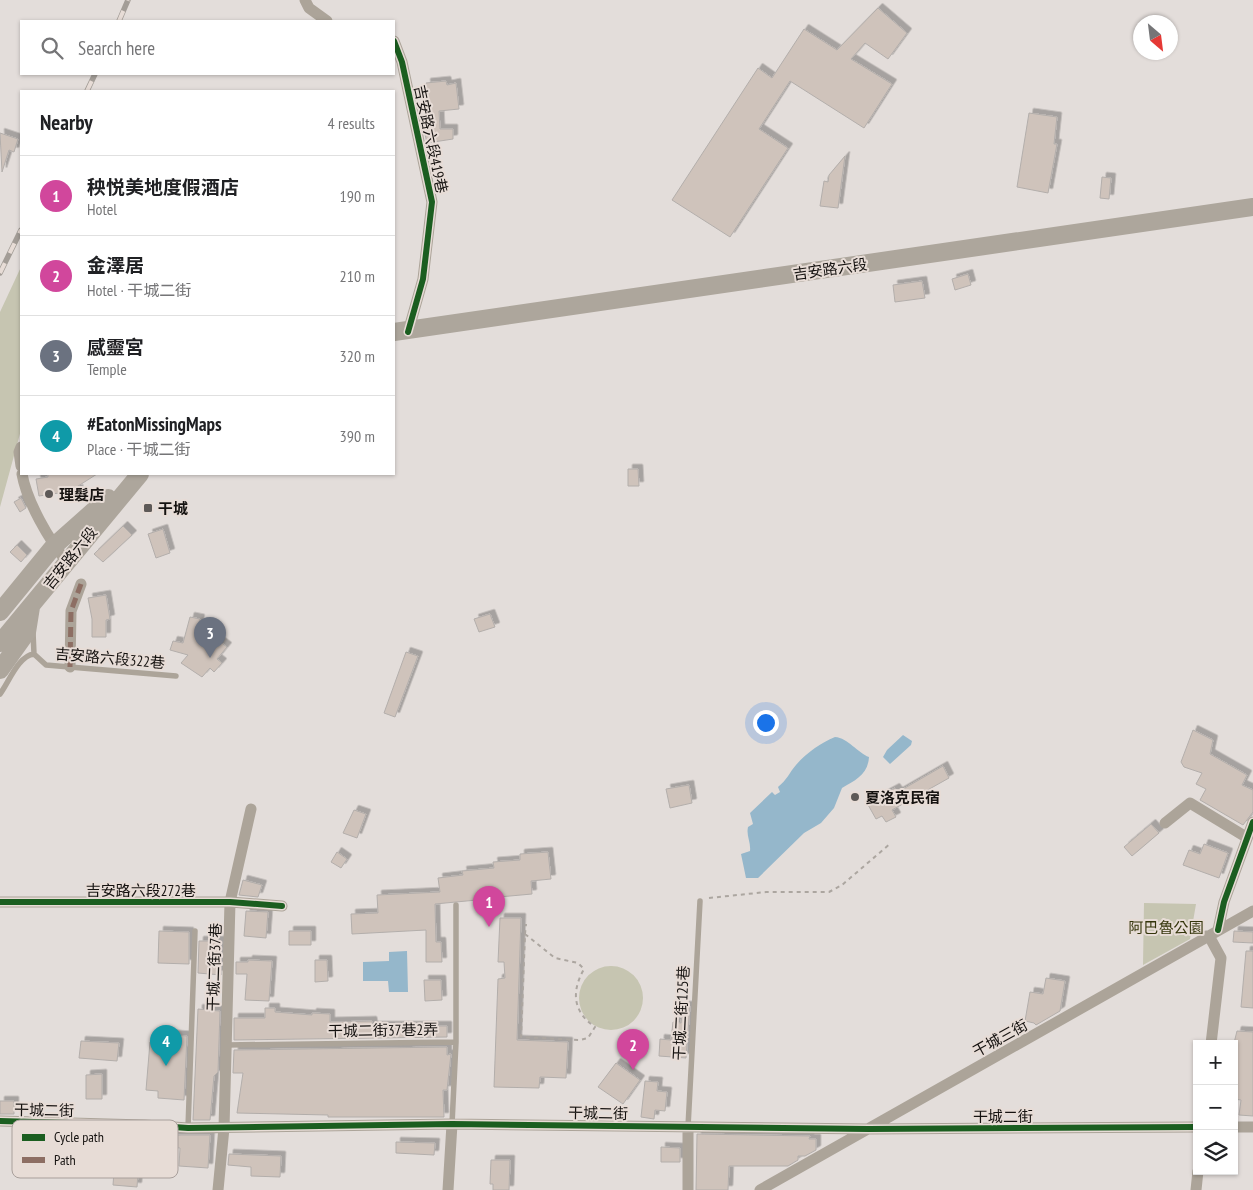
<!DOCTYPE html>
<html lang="en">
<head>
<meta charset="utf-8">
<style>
	body { margin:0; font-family:"PT Sans Narrow","Noto Sans TC",sans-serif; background:#f6f6f6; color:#202124 }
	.controls { position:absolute; right:15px; bottom:15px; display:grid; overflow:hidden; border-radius:0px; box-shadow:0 1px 4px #0004 }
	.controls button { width:45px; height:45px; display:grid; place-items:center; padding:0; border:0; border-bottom:1px solid #e0e0e0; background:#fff; color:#202124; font:25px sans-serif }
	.compass { position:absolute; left:1133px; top:15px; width:45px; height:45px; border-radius:50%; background:#fff; box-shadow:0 1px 4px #0004; rotate:152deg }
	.you { position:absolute; left:765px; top:722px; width:18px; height:18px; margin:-12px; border:4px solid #fff; border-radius:50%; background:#1a73e8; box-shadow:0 0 0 8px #1a73e833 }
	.badge { display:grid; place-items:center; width:32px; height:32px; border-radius:50%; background:#7c3aed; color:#fff; font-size:16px; font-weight:700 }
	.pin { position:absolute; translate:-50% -41px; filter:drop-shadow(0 1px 2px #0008) }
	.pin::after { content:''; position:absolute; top:26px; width:18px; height:15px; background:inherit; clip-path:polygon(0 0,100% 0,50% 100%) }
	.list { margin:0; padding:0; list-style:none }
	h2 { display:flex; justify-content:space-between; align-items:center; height:65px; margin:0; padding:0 20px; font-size:21px }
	h2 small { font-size:16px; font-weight:400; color:#757577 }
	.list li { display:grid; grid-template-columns:32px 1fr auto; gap:15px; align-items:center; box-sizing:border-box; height:80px; padding:0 20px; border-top:1px solid #e0e0e0 }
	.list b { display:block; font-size:19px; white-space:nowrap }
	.list p { margin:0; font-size:16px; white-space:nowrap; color:#757577 }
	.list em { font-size:16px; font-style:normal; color:#757577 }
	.icon { flex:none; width:28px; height:28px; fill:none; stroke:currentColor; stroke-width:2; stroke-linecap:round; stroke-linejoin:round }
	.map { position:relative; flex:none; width:1253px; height:1190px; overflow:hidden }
	.search { position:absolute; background:#fff; box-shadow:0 1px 4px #0004; left:20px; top:20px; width:375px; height:55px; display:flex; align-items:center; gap:12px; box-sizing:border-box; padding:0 18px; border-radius:0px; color:#757577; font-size:19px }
	.panel { position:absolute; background:#fff; box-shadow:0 1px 4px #0004; left:20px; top:90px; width:375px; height:385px; border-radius:0px }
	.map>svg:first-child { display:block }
</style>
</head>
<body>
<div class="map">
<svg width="1253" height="1190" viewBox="0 0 1253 1190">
	<defs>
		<filter id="shadow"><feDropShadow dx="4.5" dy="-4.5" stdDeviation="0" flood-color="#0004"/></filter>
	</defs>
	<rect width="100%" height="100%" fill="#e3ddda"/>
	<!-- green -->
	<path fill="#c6c5b1" d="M21,267V430L0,507V312Z
		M1144,903L1196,904L1190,939L1143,965Z
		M579 998a32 32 0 1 1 64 0a32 32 0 1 1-64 0Z"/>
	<!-- water -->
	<path fill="#95b7cb" d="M903,735L912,741L911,745L890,764L883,757L887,750Z
		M835,737C848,738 858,753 869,757C868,774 856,780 842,788L834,808L821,823L804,833L758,878H746L741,854L750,851C751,842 746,836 748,827L753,824L750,813L772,792L775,795L780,792L778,787C787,780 789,773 796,765C806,753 821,743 835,737Z
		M407,951L408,992H389L388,981H363V962L389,961V952Z"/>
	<!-- building -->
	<path fill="#cfc3bb" stroke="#b3aeab" filter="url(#shadow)" d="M878,8L907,33L888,59L865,43L851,59L892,84L864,128L790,81L759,129L788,148L730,237L672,200L758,68L772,78L804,29L837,50Z
		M446,81L447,85L456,83L459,109L439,111L440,129H453V139L427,143L422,121H430L426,83Z
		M1029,113L1057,117L1054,144H1057L1048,193L1017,187Z
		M0,133L18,139L14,152L9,150L2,172Z
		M845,156L838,208L820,206L824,181L828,182L829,175Z
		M1102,177L1111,178L1109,199L1100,198Z
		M968,274L971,285L955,290L952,279Z
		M922,281L925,298L895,302L893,285Z
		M628,469H638L639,486H628Z
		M48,474H97L75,488L79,490L39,496L36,479L48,477Z
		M21,498L26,508L20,512L14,502Z
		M123,526L132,535L103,562L94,554Z
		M163,529L170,553L156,558L148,534Z
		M17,545L27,555L21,562L10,552Z
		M106,595L110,619L106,620V637H92V619L88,598Z
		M490,614L495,627L479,632L474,619Z
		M190,617L200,619L196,633L209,643L214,637L227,647L217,659L222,663L214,672L210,668L202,677L181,663L188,655L170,650L173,641L183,643Z
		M406,652L418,656L395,717L384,713Z
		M1193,730L1213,740L1210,754L1247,775L1242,785L1253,790V812L1243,825L1200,800L1206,789L1196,784L1202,773L1184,767L1181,762Z
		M943,766L949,778L892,810L896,817L886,822L882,816L876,819L867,803L895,788L898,792Z
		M689,785L692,803L670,808L666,789Z
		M354,810L366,814L357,838L343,833Z
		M1151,824L1159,833L1132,856L1124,847Z
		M1204,844L1228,853L1219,878L1183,865L1189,850L1200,854Z
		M337,852L347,859L341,868L331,862Z
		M548,852L551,879L531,881L532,894L499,897V894L477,896V900L435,904L436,942H441L442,962H426V930L352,934L351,914L378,913L377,895L440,892L438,878L463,875L462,871L494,868L493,862L520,860V854Z
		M243,880L262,885L258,897L239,895Z
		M246,911L268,912L266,938L244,936Z
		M500,918H521L517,1040L568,1042L566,1078L540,1077L539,1088L494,1087L498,979L505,978L504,962H498Z
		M159,931L189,932V964L158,963Z
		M289,931H311V945H289Z
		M1234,931L1253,932V943L1233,942Z
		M199,941H220L221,975L198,973Z
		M1246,951H1253V1008L1241,1007Z
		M248,960L272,961L269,1001L245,1000L247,974H236V962H248Z
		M315,960H327L328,981L315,982Z
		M1046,978L1065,981L1060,1011L1036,1025L1034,1023L1025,1021L1030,992L1043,994Z
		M424,980H441L442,1000L425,1001Z
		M683,1006H690L686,1058L659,1056L660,1039L671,1040L673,1022L681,1023Z
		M265,1008H275V1012L312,1015V1013L330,1014V1022L372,1021L373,1026H447V1037L234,1040V1018H265Z
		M198,1009L220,1011L218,1072L214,1076L210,1120H193Z
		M1237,1031L1253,1032V1116L1239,1115L1241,1100L1234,1099L1236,1080H1234V1043Z
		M162,1034L187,1036L184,1100L158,1098V1091L146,1090L150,1042H162Z
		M81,1041L119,1043L117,1061L79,1058Z
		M447,1047V1055L451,1054L447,1090H443L444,1117H328V1115L237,1113L243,1073H233L234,1050Z
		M616,1063L640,1080L623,1104L598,1087Z
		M102,1074V1099H86V1075Z
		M645,1081L658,1082L657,1091L667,1092L665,1111L655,1110L654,1119L641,1117Z
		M0,1101H14V1114H0Z
		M697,1134L810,1136L809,1139H816V1150L805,1156H798V1160L788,1166H729L728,1190H696Z
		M181,1135H210L208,1168L179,1166L180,1148L170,1147L171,1136Z
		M396,1142L435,1143L434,1155L396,1153Z
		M116,1145L140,1147L137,1187L113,1185Z
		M661,1147L680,1148V1162H661Z
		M229,1154L281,1156L280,1177L251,1176V1167L228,1165Z
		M491,1160H510L509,1190H493V1184H490Z"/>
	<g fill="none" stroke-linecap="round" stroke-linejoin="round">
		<!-- path -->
		<path stroke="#aca6a0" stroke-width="2" stroke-dasharray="4 4" stroke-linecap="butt" d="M709,898L766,892H829L842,885L891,843
			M525,934L555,958L578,963L584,969C571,992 573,1012 595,1027L588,1038L580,1040L521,1037L525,934L526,924"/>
		<!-- lane -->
		<path stroke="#aca499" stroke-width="5.5" d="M33,632L34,654L46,665L176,676
			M0,694C9,682 18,656 34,654
			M456,905V1042
			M227,1045L456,1042L452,1124
			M688,1127L700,901
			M188,1128L195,931"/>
		<!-- street -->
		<path stroke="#aca499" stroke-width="11" d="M305,0L309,8L327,21
			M394,41L402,62L432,202L423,279L408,332
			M21,447L19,452L21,466
			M22,474C27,502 49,540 67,562
			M70,667L71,611L81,584
			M1165,823L1190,803L1246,837
			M0,902H230L282,906
			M1218,930L1224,902L1253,822
			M1206,936H1209L1221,958L1211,1044
			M0,1121L144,1125L188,1128L452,1124L869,1129L1197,1127
			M688,1127V1190
			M1234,1127H1253
			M218,1190L224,1128L230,902L251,809
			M448,1190L452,1124
			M760,1190L1253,911
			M1196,1190L1198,1171"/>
		<!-- primary -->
		<path stroke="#ada69c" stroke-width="18" d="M394,332L1253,207
			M0,612L54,546L108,498
			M0,643L140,474
			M0,670L27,632L31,607"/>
		<!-- rail casing -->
		<g stroke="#a39d97" stroke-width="5.5">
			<path id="rail" d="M119,21L128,0
				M87,91L95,74
				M0,273L21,230"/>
		</g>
		<!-- rail -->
		<use href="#rail" stroke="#e7dcd6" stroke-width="4" stroke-dasharray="11" stroke-linecap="butt"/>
		<!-- quiet -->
		<path stroke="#8d6e63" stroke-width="5" stroke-dasharray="10 5" stroke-linecap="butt" d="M70,667L71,611L81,584"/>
		<!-- cycleway casing -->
		<g stroke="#e7dcd6" stroke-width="9">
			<path id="cycleway" d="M394,41L402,62L432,202L423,279L408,332
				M0,902H230L282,906
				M1218,930L1224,902L1253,822
				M0,1121L144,1125L188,1128L452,1124L869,1129L1197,1127"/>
		</g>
		<!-- cycleway -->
		<use href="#cycleway" stroke="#1b5e20" stroke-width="6"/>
	</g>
	<!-- markers -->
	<g fill="#5d5957" stroke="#e7dcd6" stroke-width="2">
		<circle cx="49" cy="494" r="5"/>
		<rect x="143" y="503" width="10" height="10" rx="2.5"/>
		<circle cx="855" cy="797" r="5"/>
	</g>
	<g text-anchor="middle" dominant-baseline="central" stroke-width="4" stroke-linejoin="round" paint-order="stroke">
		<!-- street labels -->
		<g font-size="15" fill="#151210" stroke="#e7dcd6">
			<text transform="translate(431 139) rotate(78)">吉安路六段419巷</text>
			<text transform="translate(830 269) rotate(-8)">吉安路六段</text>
			<text transform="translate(70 558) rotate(-51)">吉安路六段</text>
			<text transform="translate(110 658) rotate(5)">吉安路六段322巷</text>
			<text x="141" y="890">吉安路六段272巷</text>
			<text transform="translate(214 967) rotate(-88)">干城二街37巷</text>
			<text transform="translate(681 1013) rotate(-87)">干城二街125巷</text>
			<text transform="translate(383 1030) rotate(-1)">干城二街37巷2弄</text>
			<text transform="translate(1000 1038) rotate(-29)">干城三街</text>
			<text transform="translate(44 1110) rotate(1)">干城二街</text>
			<text transform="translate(598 1113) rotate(1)">干城二街</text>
			<text x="1003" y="1116">干城二街</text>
		</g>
		<!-- poi labels -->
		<g font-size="15" font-weight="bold" fill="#151210" stroke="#e7dcd6" text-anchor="start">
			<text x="59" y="494">理髮店</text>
			<text x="158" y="508">干城</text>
			<text x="865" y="797">夏洛克民宿</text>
		</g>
		<!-- park labels -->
		<g font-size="15" fill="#34350b" stroke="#e7dcd6">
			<text x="1166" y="927">阿巴魯公園</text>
		</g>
	</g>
	<!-- legend -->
	<rect x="12" y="1120" width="166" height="58" rx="8" fill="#e7dcd6" stroke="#a89f9b" stroke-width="1"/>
	<rect x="22" y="1134" width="23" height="7" fill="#1b5e20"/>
	<rect x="22" y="1157" width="23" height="6" fill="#8d6e63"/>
	<g font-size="14" fill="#151210">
		<text x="54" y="1142">Cycle path</text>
		<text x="54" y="1165">Path</text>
	</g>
</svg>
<div class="controls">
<button>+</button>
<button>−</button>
<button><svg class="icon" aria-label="layers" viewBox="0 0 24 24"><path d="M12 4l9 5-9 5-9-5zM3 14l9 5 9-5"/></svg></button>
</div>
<svg class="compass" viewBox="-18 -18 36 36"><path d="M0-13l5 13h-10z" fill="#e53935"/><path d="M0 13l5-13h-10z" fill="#757577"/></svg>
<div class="you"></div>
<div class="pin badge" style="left:489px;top:927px;background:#d1479c">1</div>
<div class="pin badge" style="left:633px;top:1070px;background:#d1479c">2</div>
<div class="pin badge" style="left:210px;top:658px;background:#6b7280">3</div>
<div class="pin badge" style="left:166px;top:1066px;background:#0f9aa8">4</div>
<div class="search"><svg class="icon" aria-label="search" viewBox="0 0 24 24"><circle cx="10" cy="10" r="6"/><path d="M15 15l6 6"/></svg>Search here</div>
<section class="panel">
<h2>Nearby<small>4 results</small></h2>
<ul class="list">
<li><span class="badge" style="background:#d1479c">1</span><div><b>秧悦美地度假酒店</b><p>Hotel</p></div><em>190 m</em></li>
<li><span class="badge" style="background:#d1479c">2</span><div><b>金澤居</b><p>Hotel · 干城二街</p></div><em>210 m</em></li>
<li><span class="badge" style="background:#6b7280">3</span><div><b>感靈宮</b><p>Temple</p></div><em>320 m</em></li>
<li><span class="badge" style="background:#0f9aa8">4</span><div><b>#EatonMissingMaps</b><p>Place · 干城二街</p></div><em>390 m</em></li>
</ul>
</section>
</div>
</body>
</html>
